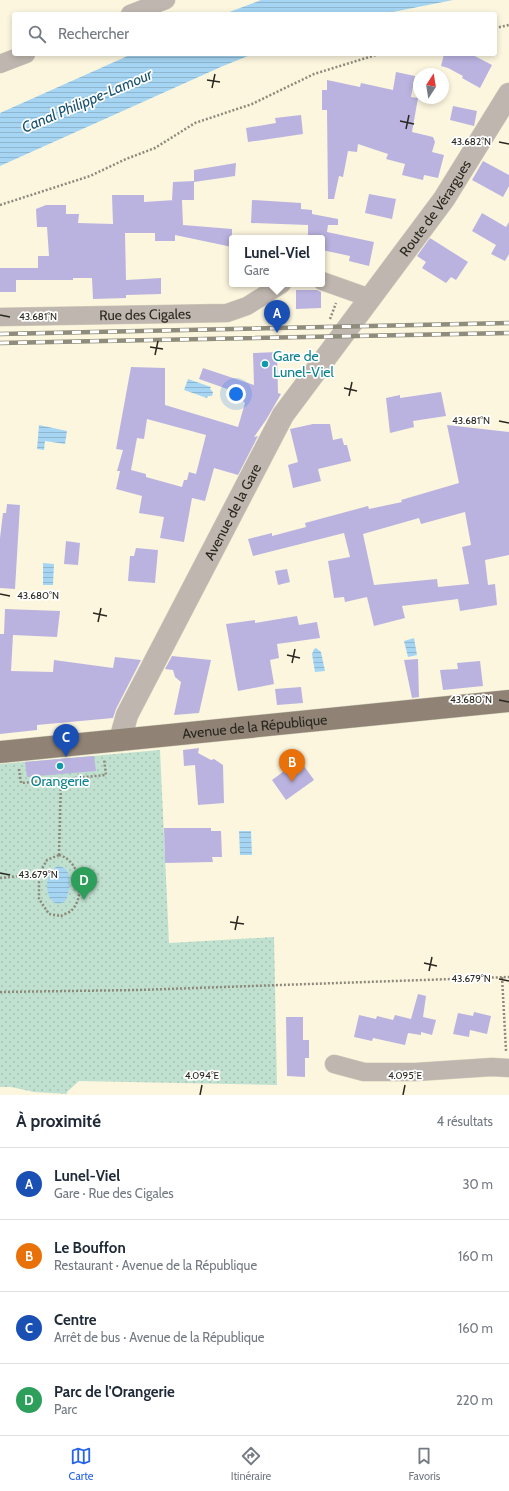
<!DOCTYPE html>
<html lang="fr">
<head>
<meta charset="utf-8">
<style>
	body { margin:0; font-family:Cabin,sans-serif; background:#f2f2f3; color:#1f2937 }
	.compass { position:absolute; left:413px; top:68px; width:36px; height:36px; border-radius:50%; background:#fff; box-shadow:0 2px 6px #0003; rotate:12deg }
	.you { position:absolute; left:236px; top:394px; width:14px; height:14px; margin:-10px; border:3px solid #fff; border-radius:50%; background:#1a73e8; box-shadow:0 0 0 6px #1a73e833 }
	.badge { display:grid; place-items:center; width:26px; height:26px; border-radius:50%; background:#2563eb; color:#fff; font-size:13px; font-weight:700 }
	.pin { position:absolute; translate:-50% -33px; filter:drop-shadow(0 1px 2px #0008) }
	.pin::after { content:''; position:absolute; top:21px; width:14px; height:12px; background:inherit; clip-path:polygon(0 0,100% 0,50% 100%) }
	.popup { position:absolute; left:229px; top:235px; width:96px; height:52px; box-sizing:border-box; display:grid; place-content:center; border-radius:4px; background:#fff; filter:drop-shadow(0 1px 3px #0005); font-size:13px; white-space:nowrap; color:#747a83 }
	.popup b { font-size:15px; color:#1f2937 }
	.popup::after { content:''; position:absolute; left:50%; top:100%; margin-left:-8px; border:8px solid transparent; border-top-color:#fff }
	.list { margin:0; padding:0; list-style:none }
	h2 { display:flex; justify-content:space-between; align-items:center; height:52px; margin:0; padding:0 16px; font-size:17px }
	h2 small { font-size:13px; font-weight:400; color:#747a83 }
	.list li { display:grid; grid-template-columns:26px 1fr auto; gap:12px; align-items:center; box-sizing:border-box; height:72px; padding:0 16px; border-top:1px solid #e0e1e3 }
	.list b { display:block; font-size:15px; white-space:nowrap }
	.list p { margin:0; font-size:13px; white-space:nowrap; color:#747a83 }
	.list em { font-size:13px; font-style:normal; color:#747a83 }
	.icon { flex:none; width:22px; height:22px; fill:none; stroke:currentColor; stroke-width:2; stroke-linecap:round; stroke-linejoin:round }
	.map { position:relative; flex:none; width:509px; height:1095px; overflow:hidden }
	.search { position:absolute; background:#fff; box-shadow:0 2px 6px #0003; left:12px; right:12px; top:12px; height:44px; display:flex; align-items:center; gap:10px; box-sizing:border-box; padding:0 14px; border-radius:4px; color:#747a83; font-size:15px }
	.sheet { height:340px; background:#fff }
	nav { display:flex; justify-content:space-around; align-items:center; box-sizing:border-box; height:56px; border-top:1px solid #e0e1e3; background:#fff; font-size:11px; color:#747a83 }
	nav a { display:grid; justify-items:center; gap:2px }
	nav .on { color:#2563eb }
	.map>svg:first-child { display:block }
</style>
</head>
<body>
<div class="map">
<svg width="509" height="1095" viewBox="0 0 509 1095">
	<defs>
		<pattern id="park-dots" width="8" height="8" patternUnits="userSpaceOnUse"><rect width="8" height="8" fill="#c1e1d0"/><path d="M2 2h.1M6 6h.1" fill="none" stroke="#a6c1b2" stroke-width="1.8" stroke-linecap="round"/></pattern>
		<pattern id="water-rules" width="6" height="5" patternUnits="userSpaceOnUse"><rect width="6" height="5" fill="#a5d5f2"/><path d="M0 2.5h6" fill="none" stroke="#8eb7cf"/></pattern>
	</defs>
	<rect width="100%" height="100%" fill="#fcf6df"/>
	<!-- park -->
	<path fill="url(#park-dots)" d="M160,750L169,943L274,937L277,1085L79,1081L67,1092V1094L34,1092L11,1087H0V764Z"/>
	<!-- water -->
	<path fill="url(#water-rules)" d="M261,0H453L383,14H224Z
		M132,54H253L223,66L0,166V113Z
		M188,379L211,387L210,389L213,392L212,396H208L207,398L184,390Z
		M39,425L67,431L65,444L45,441L44,450L37,449Z
		M43,563L54,564L53,585H43Z
		M414,638L417,655L408,657L404,641Z
		M316,648L321,652L325,671L315,672L312,654L314,649Z
		M239,831H251L252,855H240Z
		M58,866C75,868 70,891 65,902L58,904C43,900 44,872 58,866Z"/>
	<!-- building -->
	<path fill="#bab3e0" fill-rule="evenodd" d="M444,54H471L492,65L480,88L462,78L463,76L448,68L441,66Z
		M396,72L415,76L411,97L418,98L412,132L433,137L435,142L432,152L444,155L438,178L424,175L423,180L402,175L405,164L386,159L388,154L358,144L357,152L348,151L343,177L339,176L334,199H328L327,110H322V90H327V80L360,87L361,83L393,90Z
		M453,106L477,111L474,126L450,120Z
		M301,115L303,134L248,142L246,128L276,123L275,118Z
		M483,161L509,175V186L503,197L472,180Z
		M236,163L235,176L194,182V200H182L183,225L232,229V247L175,235V241H155V233H125L126,280L161,278V294L126,295V298L93,299L92,278H73V280H16V292H0V268H38V256H49L47,227H37L36,209L46,205H66V214H79L78,223L113,224L112,195H144V202L175,200H172L173,182L194,181V170Z
		M369,194L396,199L392,219L365,213Z
		M252,200L301,203V209L312,210V214L338,219V225H328L327,232L374,242L369,266L349,261L350,256L322,250V238H308V225L251,223Z
		M482,213L506,227L509,222V254L505,261L491,254L496,245L472,231Z
		M430,238L468,262L456,280L451,277L446,283L422,268L426,262L417,256Z
		M296,290H317L321,292V308L296,309Z
		M277,352L278,393L281,394L266,420L254,437L258,436L238,475L214,468L205,501L192,498L184,542L160,538L164,517L139,513L142,496L116,489L120,471H117L123,450L116,449L131,367L165,368V405L238,427L245,403L233,391L199,379L203,368L254,385L253,353ZM147,419L206,435L196,474L189,472L187,480H184L182,487L146,477V474L131,470L137,438L144,439Z
		M441,392L446,416L413,421L414,427L390,433L386,398L400,395V398Z
		M313,424H330L333,440L342,438L344,445H347L351,461L318,469L321,481L293,488L288,465L298,462L290,429Z
		M447,425L509,432V555L485,560L488,585L495,584L497,605L460,611L458,599L402,606L405,618L374,626L367,597L345,602L344,597L334,598L328,561L350,557L344,533L253,556L248,539L272,533V536L306,527L305,523L368,506L369,509L402,502L401,500L459,483ZM465,512L471,545L462,547L469,584L438,587L437,579L374,585L363,534L419,518L421,524Z
		M7,504L20,505L15,589L0,588V538L3,513H6Z
		M66,541L80,543L78,565L64,564Z
		M136,548L158,550L155,583L128,581L130,556H134Z
		M287,569L290,582L278,585L275,571Z
		M5,609L60,611L57,637L13,635L11,671L53,672L54,660L113,668L115,657L141,660L116,709L113,718L37,725V730L0,734V634H4Z
		M297,616L299,625L317,622L320,638L277,644L279,658L270,660L274,684L238,691L226,624L255,620V623Z
		M172,656L211,660L199,713L174,715L181,682L175,677L173,670L165,669Z
		M418,659L419,697L412,698L404,660Z
		M480,661L483,686L443,690L440,670L458,669L457,663Z
		M301,687L303,703L277,705L275,689Z
		M199,748L198,753L211,760L214,759L223,765L224,803L198,805L195,765L184,766L183,750Z
		M94,756L96,771L27,777L25,762Z
		M295,763L299,769L304,766L314,780L286,800L272,780Z
		M164,828H211V831H221L222,857H212L213,862L165,863Z
		M418,994L426,996L423,1017L436,1020L432,1035L421,1032V1035L408,1033L405,1045L373,1038L372,1041L354,1037L359,1015L376,1019L377,1016L393,1020L395,1015L411,1019Z
		M474,1012L491,1016L487,1034L470,1030L469,1037L453,1034L458,1013L473,1016Z
		M286,1017H303V1040H309V1058H305V1077L287,1076Z"/>
	<g fill="none" stroke-linecap="round" stroke-linejoin="round">
		<!-- minor casing -->
		<g stroke="#d6d1bc" stroke-width="19">
			<g id="minor">
				<path d="M130,14L166,0"/>
				<path d="M0,64L26,54"/>
				<path d="M322,281L370,298"/>
				<path id="s1" d="M0,317L227,313L247,306L282,284"/>
				<path d="M334,1064L364,1072H416L492,1067L509,1068"/>
			</g>
		</g>
		<!-- tertiary casing -->
		<g stroke="#d6d1bc" stroke-width="23">
			<g id="tertiary">
				<path id="s2" d="M120,740L127,715L283,415L444,199L509,94"/>
			</g>
		</g>
		<!-- primary casing -->
		<g stroke="#d6d1bc" stroke-width="23">
			<g id="primary">
				<path id="s3" d="M0,752L509,701"/>
			</g>
		</g>
		<!-- path -->
		<path stroke="#8e8a7b" stroke-width="2.5" stroke-dasharray="2 2" stroke-linecap="butt" d="M495,28L509,25
			M0,205L90,176L126,159L155,148L195,123L252,104L314,74L379,54
			M330,319L336,303
			M19,769L21,783L106,775L104,759
			M59,855C80,860 86,895 72,910C69,913 64,914 61,916L49,914L39,899V874L47,860Z
			M59,855L61,779
			M0,878L39,874
			M502,977L506,1051
			M0,992L138,990L509,977"/>
		<!-- minor -->
		<use href="#minor" stroke="#bfb7af" stroke-width="18"/>
		<!-- tertiary -->
		<use href="#tertiary" stroke="#bfb7af" stroke-width="22"/>
		<!-- primary -->
		<use href="#primary" stroke="#908375" stroke-width="22"/>
		<!-- rail casing -->
		<g stroke="#8f8c7c" stroke-width="4.5">
			<path id="rail" d="M0,334L509,323
				M0,343L509,333"/>
		</g>
		<!-- rail -->
		<use href="#rail" stroke="#fff" stroke-width="3" stroke-dasharray="9" stroke-linecap="butt"/>
	</g>
	<!-- ticks -->
	<path fill="none" stroke="#29271f" stroke-width="1.5" d="M207,80L220,82M212,88L215,74M400,121L414,124M406,129L409,115M499,142L509,144M0,315L10,317M150,347L163,349M155,355L158,341M344,388L357,391M349,396L352,382M499,421L509,423M0,594L10,596M93,613L107,616M98,622L101,608M287,655L300,658M292,663L295,649M499,700L509,702M0,873L10,875M230,922L244,924M235,930L238,916M424,963L437,966M429,971L432,957M499,979L509,981M200,1095L202,1085M403,1095L405,1085"/>
	<!-- markers -->
	<g fill="#0f9aa8" stroke="#fff" stroke-width="1.5">
		<circle cx="265" cy="364" r="4"/>
		<circle cx="60" cy="766" r="4"/>
	</g>
	<g text-anchor="middle" dominant-baseline="central" stroke-width="3.5" stroke-linejoin="round" paint-order="stroke">
		<!-- street labels -->
		<g font-size="14" fill="#29271f" stroke="#fff">
			<text stroke="none"><textPath href="#s2" startOffset="621">Route de Vérargues</textPath></text>
			<text stroke="none"><textPath href="#s1" startOffset="145">Rue des Cigales</textPath></text>
			<text stroke="none"><textPath href="#s2" startOffset="255">Avenue de la Gare</textPath></text>
			<text stroke="none"><textPath href="#s3" startOffset="256">Avenue de la République</textPath></text>
		</g>
		<!-- culture labels -->
		<g font-size="14" fill="#0d838f" stroke="#fff" text-anchor="start">
			<text x="273" y="356">Gare de<tspan x="273" dy="16">Lunel-Viel</tspan></text>
			<text x="60" y="781" text-anchor="middle">Orangerie</text>
		</g>
		<!-- water labels -->
		<g font-size="15" font-style="italic" fill="#19536f" stroke="#fff">
			<text transform="translate(87 101) rotate(-23)">Canal Philippe-Lamour</text>
		</g>
	</g>
	<g font-size="10" text-anchor="middle" fill="#29271f" stroke="#fff" stroke-width="3.5" stroke-linejoin="round" paint-order="stroke">
		<text x="471" y="145">43.682°N</text>
		<text x="38" y="320">43.681°N</text>
		<text x="471" y="424">43.681°N</text>
		<text x="38" y="599">43.680°N</text>
		<text x="471" y="703">43.680°N</text>
		<text x="38" y="878">43.679°N</text>
		<text x="471" y="982">43.679°N</text>
		<text x="202" y="1079">4.094°E</text>
		<text x="405" y="1079">4.095°E</text>
	</g>
</svg>
<svg class="compass" viewBox="-18 -18 36 36"><path d="M0-13l5 13h-10z" fill="#e53935"/><path d="M0 13l5-13h-10z" fill="#747a83"/></svg>
<div class="you"></div>
<div class="pin badge" style="left:277px;top:333px;background:#1a4fb4">A</div>
<div class="popup"><b>Lunel-Viel</b>Gare</div>
<div class="pin badge" style="left:292px;top:782px;background:#e8710a">B</div>
<div class="pin badge" style="left:66px;top:757px;background:#1a4fb4">C</div>
<div class="pin badge" style="left:84px;top:900px;background:#2e9e5b">D</div>
<div class="search"><svg class="icon" aria-label="search" viewBox="0 0 24 24"><circle cx="10" cy="10" r="6"/><path d="M15 15l6 6"/></svg>Rechercher</div>
</div>
<section class="sheet">
<h2>À proximité<small>4 résultats</small></h2>
<ul class="list">
<li><span class="badge" style="background:#1a4fb4">A</span><div><b>Lunel-Viel</b><p>Gare · Rue des Cigales</p></div><em>30 m</em></li>
<li><span class="badge" style="background:#e8710a">B</span><div><b>Le Bouffon</b><p>Restaurant · Avenue de la République</p></div><em>160 m</em></li>
<li><span class="badge" style="background:#1a4fb4">C</span><div><b>Centre</b><p>Arrêt de bus · Avenue de la République</p></div><em>160 m</em></li>
<li><span class="badge" style="background:#2e9e5b">D</span><div><b>Parc de l'Orangerie</b><p>Parc</p></div><em>220 m</em></li>
</ul>
</section>
<nav>
<a class="on"><svg class="icon" aria-label="map" viewBox="0 0 24 24"><path d="M3 6l6-2 6 2 6-2v14l-6 2-6-2-6 2zM9 4v14M15 6v14"/></svg>Carte</a>
<a><svg class="icon" aria-label="directions" viewBox="0 0 24 24"><path d="M12 3l9 9-9 9-9-9zM9 14v-3h6M13 9l2 2-2 2"/></svg>Itinéraire</a>
<a><svg class="icon" aria-label="saved" viewBox="0 0 24 24"><path d="M7 4h10v16l-5-4-5 4z"/></svg>Favoris</a>
</nav>
</body>
</html>
